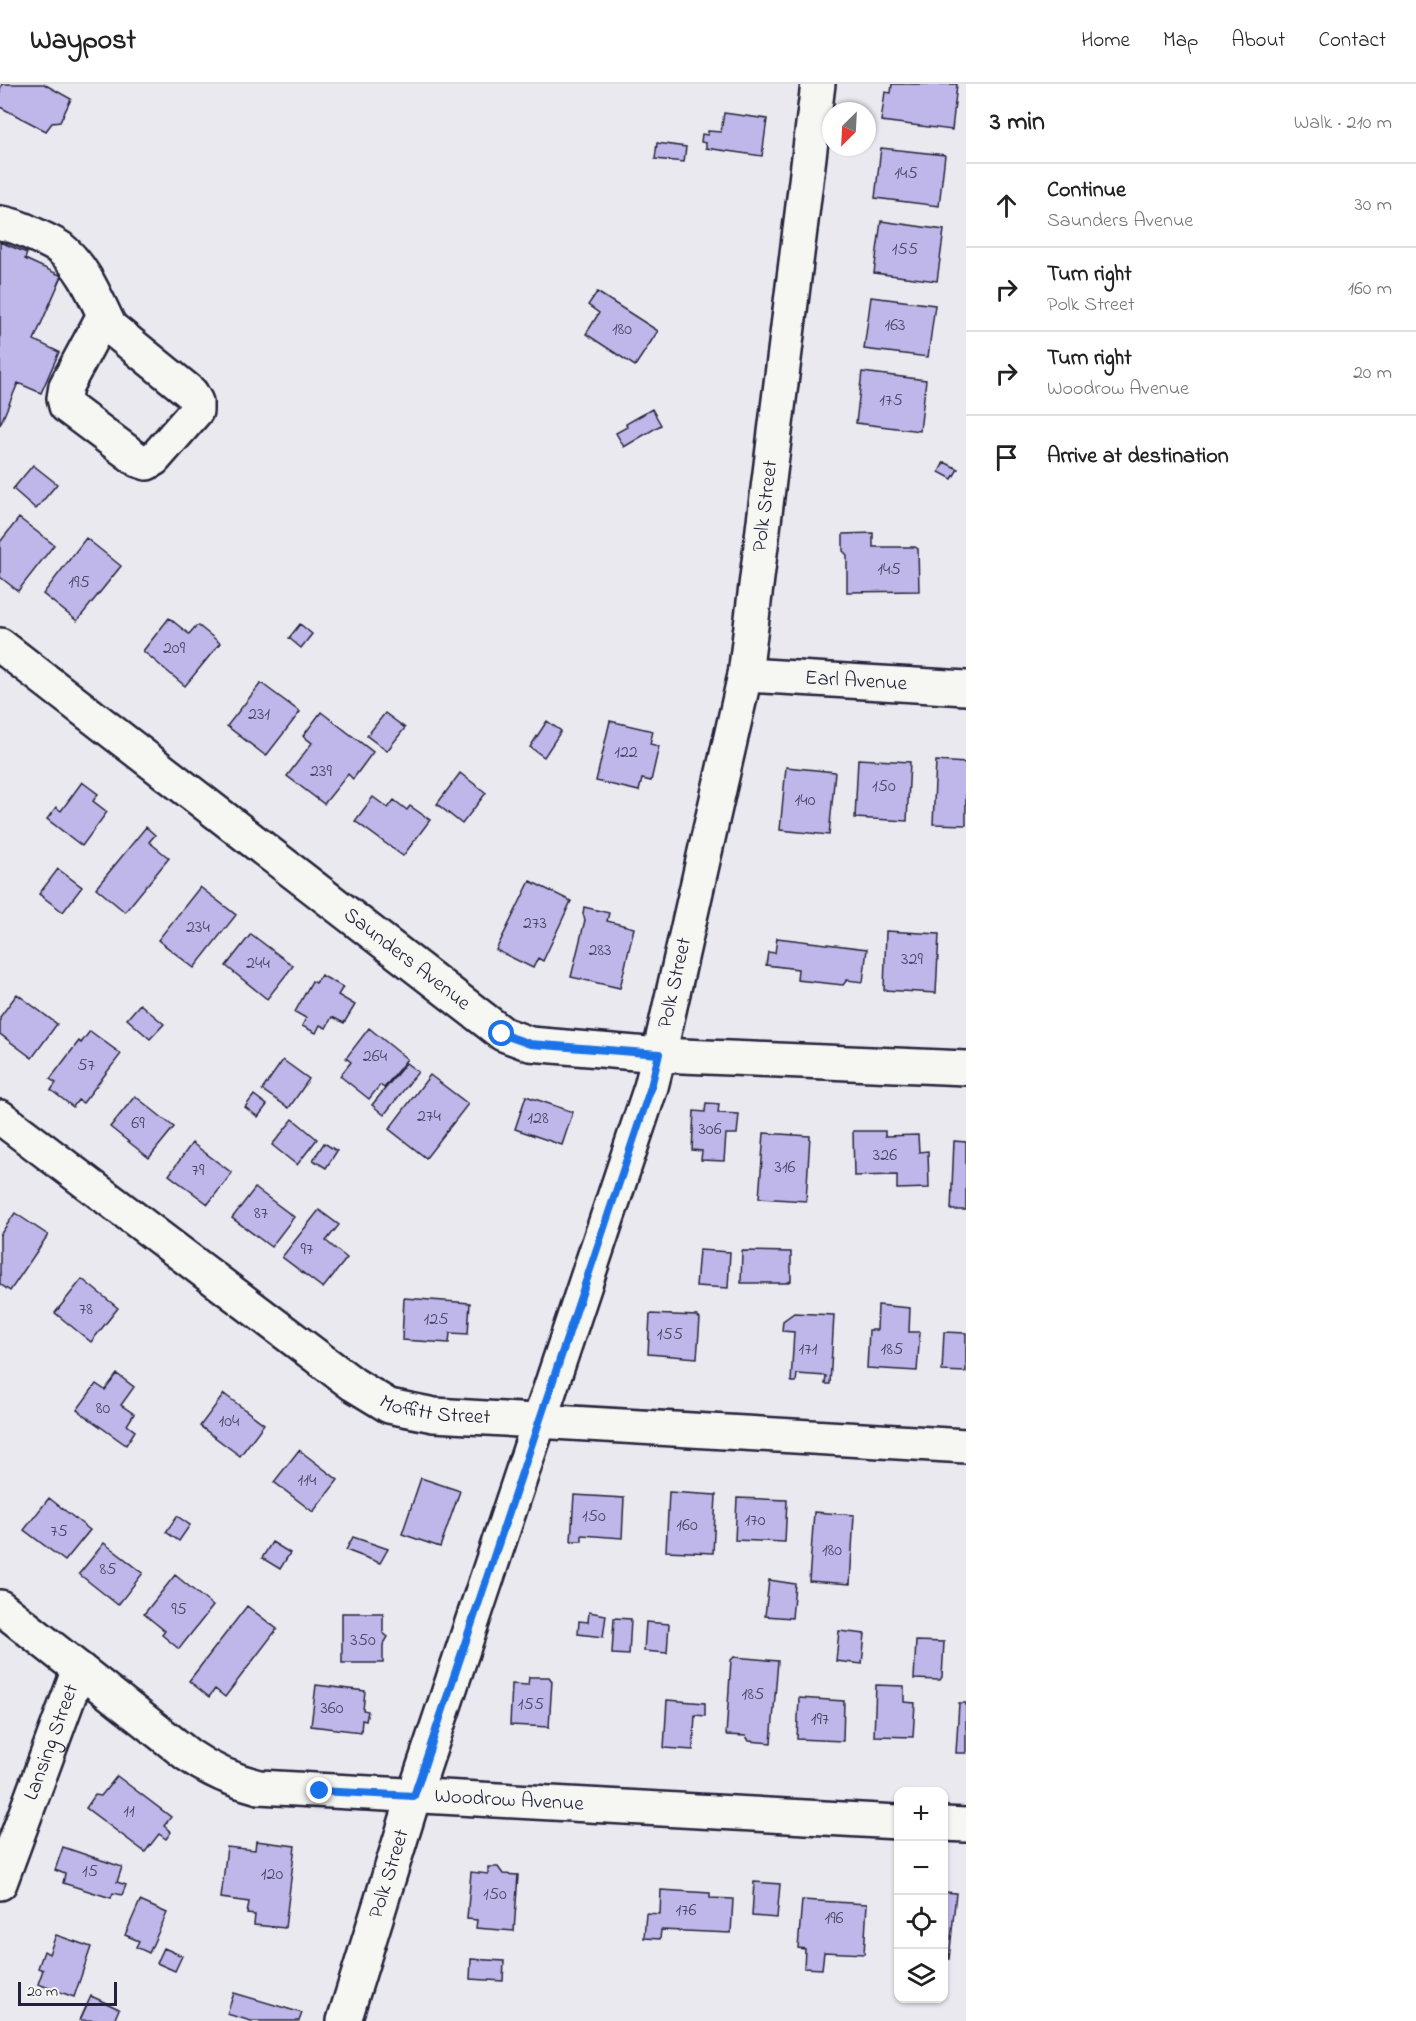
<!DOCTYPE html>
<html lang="en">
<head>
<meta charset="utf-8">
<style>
	body { margin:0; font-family:"Indie Flower",sans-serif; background:#f2f2f2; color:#222 }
	.controls { position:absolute; right:18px; bottom:18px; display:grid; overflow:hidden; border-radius:12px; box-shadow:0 2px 4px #0004 }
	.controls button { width:54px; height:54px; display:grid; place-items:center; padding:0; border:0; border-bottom:2px solid #e0e0e0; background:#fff; color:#222; font:30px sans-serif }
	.compass { position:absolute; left:822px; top:18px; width:54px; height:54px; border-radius:50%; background:#fff; box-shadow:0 2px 4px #0004; rotate:204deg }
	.scale { position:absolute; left:18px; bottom:15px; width:99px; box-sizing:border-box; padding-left:6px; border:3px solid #22223b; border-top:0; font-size:16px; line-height:21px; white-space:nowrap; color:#22223b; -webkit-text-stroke:4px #f6f6f2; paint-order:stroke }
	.stop { position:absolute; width:18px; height:18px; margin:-14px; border:4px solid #1a73e8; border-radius:50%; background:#fff }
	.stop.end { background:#1a73e8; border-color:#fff; box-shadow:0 2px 6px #0008 }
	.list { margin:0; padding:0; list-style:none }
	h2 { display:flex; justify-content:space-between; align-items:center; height:78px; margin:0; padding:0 24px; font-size:26px }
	h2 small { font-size:20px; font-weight:400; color:#767676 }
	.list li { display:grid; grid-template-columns:39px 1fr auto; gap:18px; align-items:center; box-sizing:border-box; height:84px; padding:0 24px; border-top:2px solid #e0e0e0 }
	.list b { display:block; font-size:22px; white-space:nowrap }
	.list p { margin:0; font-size:20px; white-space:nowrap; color:#767676 }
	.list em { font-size:20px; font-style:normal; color:#767676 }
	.icon { flex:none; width:33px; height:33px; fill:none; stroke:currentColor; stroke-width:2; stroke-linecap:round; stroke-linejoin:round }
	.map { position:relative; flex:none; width:966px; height:1937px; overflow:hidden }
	header { display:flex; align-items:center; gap:36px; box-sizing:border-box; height:84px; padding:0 30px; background:#fff; border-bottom:2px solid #e0e0e0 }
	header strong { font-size:28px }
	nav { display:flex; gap:33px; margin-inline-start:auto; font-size:21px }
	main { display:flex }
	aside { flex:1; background:#fff }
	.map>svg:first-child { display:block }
</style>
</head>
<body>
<header>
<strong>Waypost</strong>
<nav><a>Home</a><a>Map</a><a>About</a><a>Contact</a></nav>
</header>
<main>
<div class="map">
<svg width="966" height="1937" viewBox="0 0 966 1937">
	<rect width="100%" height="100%" fill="#ebe9f0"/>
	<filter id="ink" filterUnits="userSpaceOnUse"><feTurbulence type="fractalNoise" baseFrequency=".0167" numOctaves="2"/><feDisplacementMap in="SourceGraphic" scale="12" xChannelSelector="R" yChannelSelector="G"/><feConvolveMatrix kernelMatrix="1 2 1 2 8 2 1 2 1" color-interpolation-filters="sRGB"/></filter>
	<g filter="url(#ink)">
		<!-- building -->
		<path fill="#bfb7e9" stroke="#22223b" stroke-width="1.5" d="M2,0H44L71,15L60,38L52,39L46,47L0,23V5Z
			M892,0H957L952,46L881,37L885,8L891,9Z
			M724,29L767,35L762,72L706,64V59L701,58L702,50L708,51V47L721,48Z
			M657,59L686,63L684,78L655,75Z
			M881,64L945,71L939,122L875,114Z
			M881,137L944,146L937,197L874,189Z
			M0,158L27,169L25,175L62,192L34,256L59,268L41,309L18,299L0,341Z
			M597,208L658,247L635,282L586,250L599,229L588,221Z
			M871,213L935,221L928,273L864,265Z
			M862,288L926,296L920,347L856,339Z
			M652,325L661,341L624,363L616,349L627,343L626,340Z
			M944,378L958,385L952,395L939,388Z
			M33,381L57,400L36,425L13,405Z
			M19,434L54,461L18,507L0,493V458Z
			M873,449V463H915L918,465L919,507L847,508V471L843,467V450Z
			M86,454L121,482L77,537L43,510Z
			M169,534L189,550L196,542H199L220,559L185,602L143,567Z
			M300,540L312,550L301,564L289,554Z
			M261,599L300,628L266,672L227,642Z
			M321,628L373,668L353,695L348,690L324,720L287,692L312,659L303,652Z
			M385,629L405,644L387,667L367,652Z
			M547,637L561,647L544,673L530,663Z
			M610,637L653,647L650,660L659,662L651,697L642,695L639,707L596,697Z
			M858,675L910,678L907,737L855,734Z
			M936,677L966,679V741L933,740Z
			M786,683L835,688L829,751L780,746Z
			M460,689L486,709L462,740L437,720Z
			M82,698L98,710L93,717L107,728L82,762L47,735L56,723L61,727Z
			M373,713L388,724L394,716L407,726L410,722L430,736L403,772L355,737Z
			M146,743L155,751L149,758L169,774L125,828L96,804Z
			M58,785L82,803L63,828L39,810Z
			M530,797L571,817L543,877L538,874L533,884L496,866Z
			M200,803L236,831L194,884L158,856Z
			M584,823L609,829L607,837L634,844L620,904L571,893L585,836L583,830Z
			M886,847L939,850L936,909L884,906Z
			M251,850L293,882L267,915L226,882Z
			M777,854L867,865L863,898L847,896L843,901L797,896L798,885L766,881L768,868L775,869Z
			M321,891L343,903L338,911L355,921L344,939L332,933L326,944L320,941L316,949L302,942L306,934L295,928L312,897L316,899Z
			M17,910L57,940L32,974L0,950V933Z
			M140,920L164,940L150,955L127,935Z
			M369,944L407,975L384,1004L380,1001L369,1015L340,992L351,978L346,974Z
			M90,947L121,970L83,1019L78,1016L73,1023L51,1006L56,999L50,995L79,957L81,959Z
			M283,976L309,995L289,1024L262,1006Z
			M406,979L418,988L384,1031L372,1021Z
			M430,991L468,1020L426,1074L389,1045Z
			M254,1011L267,1021L258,1033L245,1023Z
			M135,1012L174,1043L149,1074L110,1043Z
			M526,1012L573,1028L562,1061L515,1045Z
			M706,1019L719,1020L718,1029L739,1030L737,1050H726L724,1077L701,1076L702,1067L692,1066L694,1027L705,1028Z
			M293,1035L317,1055L297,1081L272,1061Z
			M853,1047H885V1052L918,1051L919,1068L928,1067L929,1104L897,1105V1091L854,1092Z
			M764,1049L810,1052L806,1117L759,1114Z
			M954,1057L966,1058V1126H951Z
			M192,1059L232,1089L208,1120L169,1091Z
			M324,1059L337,1067L326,1084L313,1076Z
			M255,1104L294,1133L271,1163L232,1134Z
			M319,1126L339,1141L326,1157L347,1174L323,1204L282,1173Z
			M15,1129L48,1151L10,1207L0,1200V1151Z
			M699,1166L730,1168L728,1204L696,1202Z
			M742,1167L791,1168V1197L785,1199H741Z
			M82,1195L118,1224L91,1258L55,1229Z
			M404,1214L470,1219L468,1250L450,1249L449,1259L402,1256Z
			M878,1221L910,1224L909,1248H920L917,1287L867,1284L869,1246H877Z
			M794,1229L834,1231L830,1300H825L826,1292L797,1290L796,1298H791L794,1248L782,1247L783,1237Z
			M650,1230L697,1232L700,1235L697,1274L648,1270Z
			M944,1248L966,1249V1288L942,1287Z
			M117,1290L134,1303L121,1321L134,1330L127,1341L135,1347L126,1361L77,1326L96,1300L105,1306Z
			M224,1310L264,1340L240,1372L200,1342Z
			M299,1366L338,1396L313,1428L274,1398Z
			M421,1394L460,1407L440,1463L402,1450Z
			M669,1408L716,1411L713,1469L666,1467Z
			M574,1411L624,1414L622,1454L582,1451V1457H571Z
			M49,1414L90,1446L65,1477L24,1446Z
			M737,1414L787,1416L785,1458L735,1456Z
			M814,1428L854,1431L850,1500L809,1497Z
			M177,1432L190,1441L179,1457L166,1448Z
			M353,1453L388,1465L380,1479L346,1466Z
			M272,1458L290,1469L280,1485L262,1474Z
			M104,1459L143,1489L118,1521L79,1490Z
			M175,1491L213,1522L179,1565L162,1551L165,1547L144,1530Z
			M769,1496L795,1500L792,1534L765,1532Z
			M247,1522L277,1545L225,1613L215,1605L209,1613L189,1597Z
			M589,1528L606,1531L603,1553L578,1550L579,1537L588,1538Z
			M342,1529H383V1549L388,1553L383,1561V1579H342Z
			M614,1534L631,1535L629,1571L612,1570Z
			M646,1538L669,1540L667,1569L644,1567Z
			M839,1547L865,1550L862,1580L836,1577Z
			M916,1557L944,1558L942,1593L940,1596L914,1595Z
			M734,1573L778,1577L771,1659L749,1657L746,1652L726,1651L731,1576Z
			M529,1593H549L552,1597L549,1643L510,1641L512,1600L528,1601Z
			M316,1601L365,1607L363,1626L368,1627L366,1637L362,1636L361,1648L311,1642Z
			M876,1601L904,1602V1618L915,1619L913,1653L874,1652Z
			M799,1614L844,1617L843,1657L797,1655Z
			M667,1616L705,1619V1632L695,1631L693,1666L664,1664Z
			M959,1619H966V1669H956Z
			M117,1692L171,1733L164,1742L171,1748L166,1755L159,1750L145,1768L86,1724L95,1711L101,1712Z
			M256,1757L295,1762L285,1844L254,1841L255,1831L247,1830L249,1818L221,1814L227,1763L255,1766Z
			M63,1763L122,1783L117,1798L126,1801L122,1811L113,1809L111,1814L63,1799L65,1790L55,1786Z
			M488,1783H498L503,1790L518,1791L514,1847L476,1844L477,1836L467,1835L471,1788L488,1790Z
			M754,1798L780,1800L777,1834L752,1832Z
			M661,1806L710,1809V1814L733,1815L731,1849L661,1846L660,1855L644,1854L646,1829L660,1830Z
			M944,1808L956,1809L949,1875L944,1874Z
			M802,1816L867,1820L864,1870L824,1868L822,1885L804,1884L805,1865L798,1864Z
			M140,1817L167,1829L149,1869L136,1863L139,1857L125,1851Z
			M56,1851L91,1863L74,1913L38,1900L43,1886L38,1884L44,1867L49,1870Z
			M164,1864L182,1872L175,1887L157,1879Z
			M471,1875L504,1877L503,1897L470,1895Z
			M234,1909L302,1929L299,1937H251L227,1930Z
			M91,1912L119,1925L114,1937L80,1936Z"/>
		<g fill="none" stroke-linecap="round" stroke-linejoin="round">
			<!-- minor casing -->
			<g stroke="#22223b" stroke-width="38">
				<g id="minor">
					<path d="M0,139C12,140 25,146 35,151C43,155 53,159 60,164C85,184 96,215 110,243L191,309L196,318V327L154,375L147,379L138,376L66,322L64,314L66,302L104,231"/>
					<path id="s1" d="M0,561L503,950L530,960L659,971L966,984"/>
					<path id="s2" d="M745,591L966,604"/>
					<path id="s3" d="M0,1033L353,1300L389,1322L434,1331L966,1362"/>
					<path id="s4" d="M0,1523L188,1671C211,1687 232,1696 259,1703L898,1738"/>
					<path d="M944,1740L966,1741"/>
					<path id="s5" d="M0,1799L79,1585"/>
					<path id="s6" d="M344,1937L414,1712L651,1003L659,971L745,591L818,0"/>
				</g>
			</g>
			<!-- minor -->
			<use href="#minor" stroke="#f6f6f2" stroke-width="33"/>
		</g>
	</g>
	<g fill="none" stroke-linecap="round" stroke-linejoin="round" filter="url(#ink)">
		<!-- route -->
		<path stroke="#1a73e8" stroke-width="8" d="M320,1707L414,1712L651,1003L659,970L530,960L502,950"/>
	</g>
	<g text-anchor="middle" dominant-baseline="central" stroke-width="4.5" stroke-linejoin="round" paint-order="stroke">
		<!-- number labels -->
		<g font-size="18" fill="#494766">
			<text x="906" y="90">145</text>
			<text x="905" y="166">155</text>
			<text x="895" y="242">163</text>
			<text x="622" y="246">180</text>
			<text x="891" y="317">175</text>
			<text x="889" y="486">145</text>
			<text x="79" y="499">195</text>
			<text x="174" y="565">209</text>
			<text x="259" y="631">231</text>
			<text x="626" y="669">122</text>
			<text x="321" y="688">239</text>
			<text x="884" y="703">150</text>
			<text x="805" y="717">140</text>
			<text x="535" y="840">273</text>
			<text x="198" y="844">234</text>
			<text x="600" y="867">283</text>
			<text x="912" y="876">329</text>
			<text x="258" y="880">244</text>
			<text x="375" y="973">264</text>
			<text x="86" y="982">57</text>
			<text x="429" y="1033">274</text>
			<text x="538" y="1035">128</text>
			<text x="138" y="1040">69</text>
			<text x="710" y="1046">306</text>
			<text x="885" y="1072">326</text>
			<text x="785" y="1084">316</text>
			<text x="198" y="1087">79</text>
			<text x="261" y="1130">87</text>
			<text x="307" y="1166">97</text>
			<text x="86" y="1226">78</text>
			<text x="436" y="1236">125</text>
			<text x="670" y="1251">155</text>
			<text x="808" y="1266">171</text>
			<text x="892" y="1266">185</text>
			<text x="103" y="1325">80</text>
			<text x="229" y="1338">104</text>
			<text x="307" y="1397">114</text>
			<text x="594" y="1433">150</text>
			<text x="755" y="1437">170</text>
			<text x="687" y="1442">160</text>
			<text x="59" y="1448">75</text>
			<text x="832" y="1467">180</text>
			<text x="108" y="1486">85</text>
			<text x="179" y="1526">95</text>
			<text x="363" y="1557">350</text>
			<text x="753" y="1611">185</text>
			<text x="531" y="1621">155</text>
			<text x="332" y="1625">360</text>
			<text x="820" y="1636">197</text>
			<text x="129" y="1728">11</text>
			<text x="90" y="1788">15</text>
			<text x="272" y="1791">120</text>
			<text x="495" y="1811">150</text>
			<text x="686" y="1827">176</text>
			<text x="834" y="1835">196</text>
		</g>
		<!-- street labels -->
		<g font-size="21" fill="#22223b" stroke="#f6f6f2">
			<text stroke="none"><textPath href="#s6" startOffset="1576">Polk Street</textPath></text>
			<text stroke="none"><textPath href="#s2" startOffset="111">Earl Avenue</textPath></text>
			<text stroke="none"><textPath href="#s1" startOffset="514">Saunders Avenue</textPath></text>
			<text stroke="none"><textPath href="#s6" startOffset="1090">Polk Street</textPath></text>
			<text stroke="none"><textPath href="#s3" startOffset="531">Moffitt Street</textPath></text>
			<text stroke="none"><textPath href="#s5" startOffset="150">Lansing Street</textPath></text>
			<text stroke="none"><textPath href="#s4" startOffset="568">Woodrow Avenue</textPath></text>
			<text stroke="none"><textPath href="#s6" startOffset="154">Polk Street</textPath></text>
		</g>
	</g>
</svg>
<div class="controls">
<button>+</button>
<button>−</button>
<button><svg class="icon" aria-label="locate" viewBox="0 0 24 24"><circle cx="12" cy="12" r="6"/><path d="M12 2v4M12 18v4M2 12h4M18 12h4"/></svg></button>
<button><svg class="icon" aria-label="layers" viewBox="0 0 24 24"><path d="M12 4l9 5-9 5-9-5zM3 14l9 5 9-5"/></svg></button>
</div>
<svg class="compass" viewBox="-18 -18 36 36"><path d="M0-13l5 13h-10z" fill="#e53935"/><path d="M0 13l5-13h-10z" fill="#767676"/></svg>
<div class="scale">20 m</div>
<div class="stop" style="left:502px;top:950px"></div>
<div class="stop end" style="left:320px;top:1707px"></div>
</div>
<aside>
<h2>3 min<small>Walk · 210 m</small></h2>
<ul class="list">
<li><svg class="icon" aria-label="ahead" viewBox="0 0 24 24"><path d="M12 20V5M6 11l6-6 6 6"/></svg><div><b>Continue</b><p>Saunders Avenue</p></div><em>30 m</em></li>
<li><svg class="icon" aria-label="right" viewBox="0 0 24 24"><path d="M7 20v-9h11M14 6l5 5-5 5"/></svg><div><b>Turn right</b><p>Polk Street</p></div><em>160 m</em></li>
<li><svg class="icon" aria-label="right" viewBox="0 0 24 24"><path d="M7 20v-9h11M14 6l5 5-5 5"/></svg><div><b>Turn right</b><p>Woodrow Avenue</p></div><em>20 m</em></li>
<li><svg class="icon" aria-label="arrive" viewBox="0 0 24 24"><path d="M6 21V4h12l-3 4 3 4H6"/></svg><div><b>Arrive at destination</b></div></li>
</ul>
</aside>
</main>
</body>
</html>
